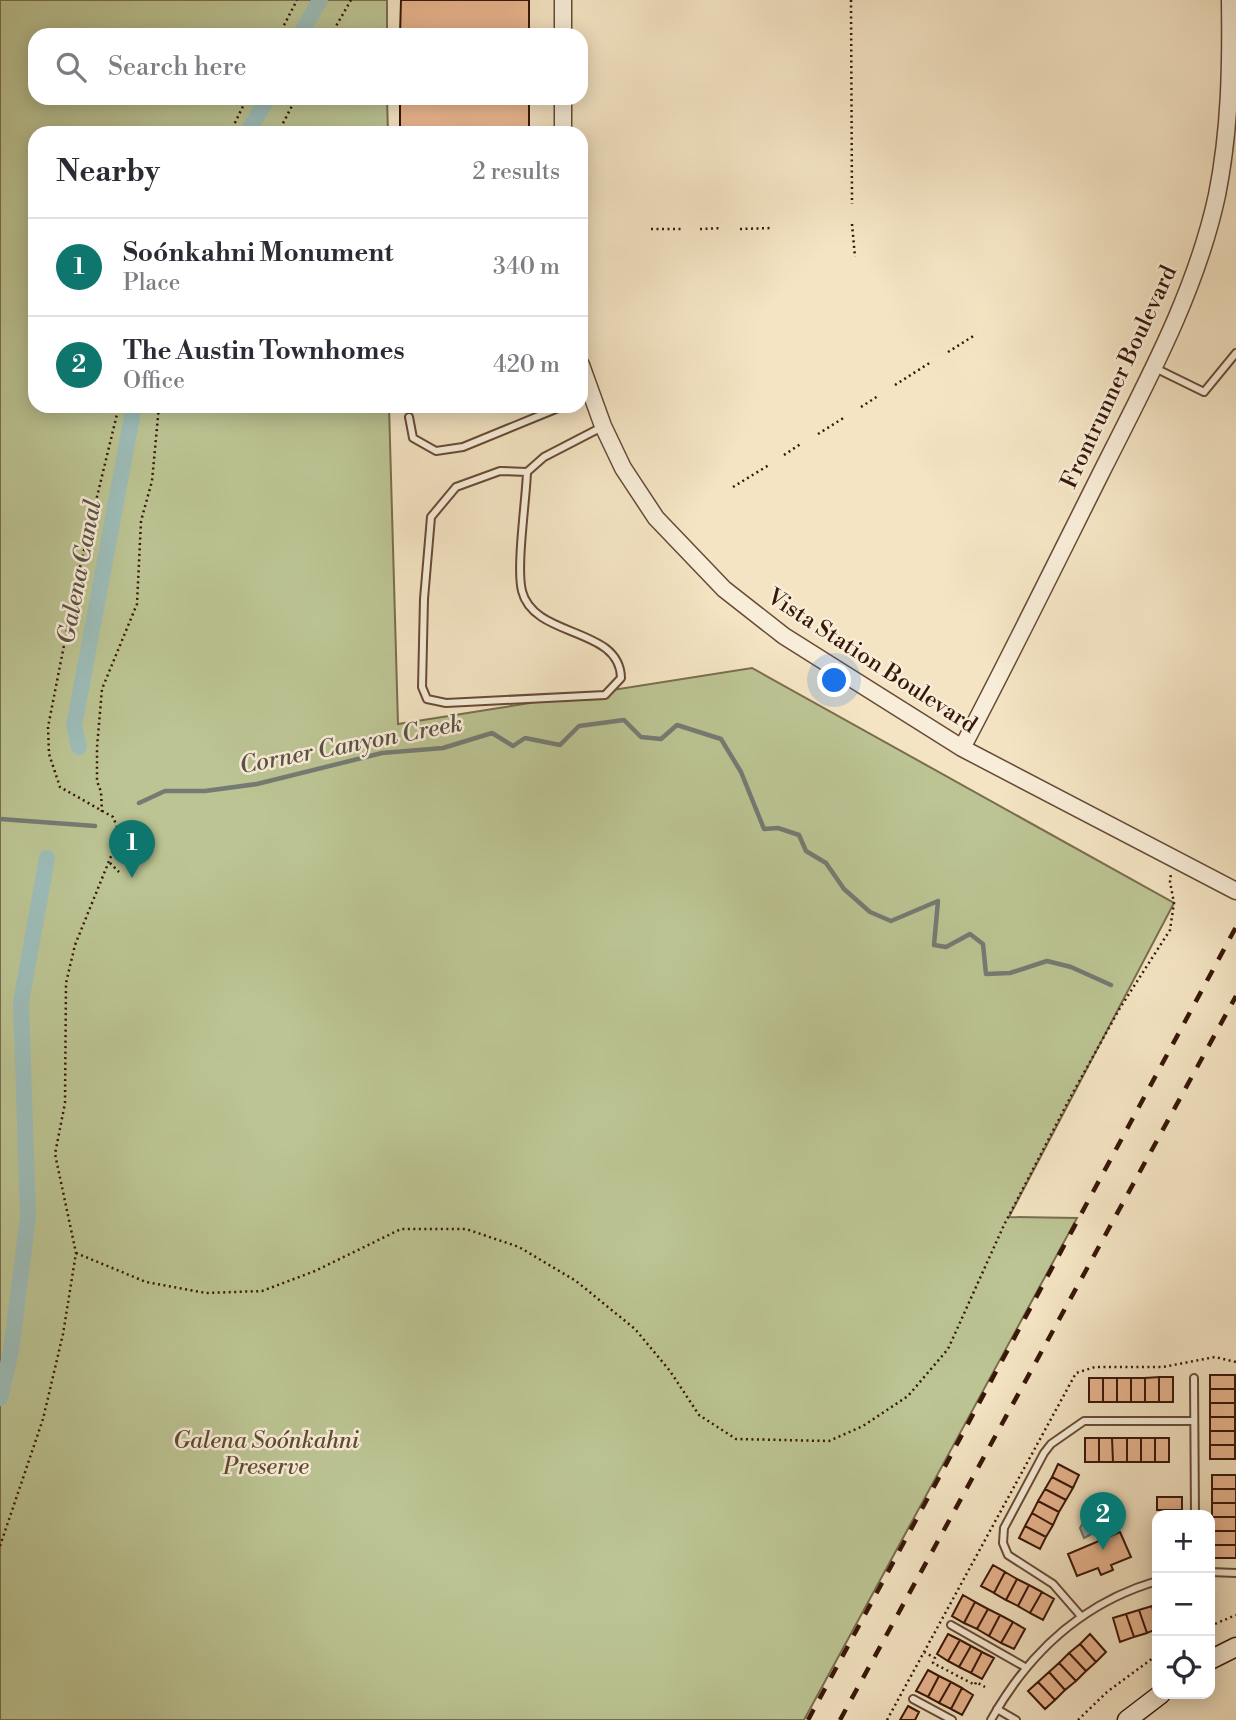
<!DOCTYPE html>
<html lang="en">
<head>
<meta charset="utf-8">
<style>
	body { margin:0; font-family:"Libre Bodoni",serif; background:#f7f7f7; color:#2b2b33 }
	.controls { position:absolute; right:21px; bottom:21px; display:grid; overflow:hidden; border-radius:14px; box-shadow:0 4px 18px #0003 }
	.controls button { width:63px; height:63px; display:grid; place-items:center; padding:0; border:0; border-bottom:2px solid #e1e1e2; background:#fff; color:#2b2b33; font:35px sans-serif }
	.you { position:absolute; left:835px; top:681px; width:24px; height:24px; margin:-18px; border:5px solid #fff; border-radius:50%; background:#1a73e8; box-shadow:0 0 0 10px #1a73e833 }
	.badge { display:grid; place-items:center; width:46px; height:46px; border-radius:50%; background:#0f766e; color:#fff; font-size:23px; font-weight:700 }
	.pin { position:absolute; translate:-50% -58px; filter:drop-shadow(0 2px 4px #0008) }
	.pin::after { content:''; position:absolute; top:37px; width:24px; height:21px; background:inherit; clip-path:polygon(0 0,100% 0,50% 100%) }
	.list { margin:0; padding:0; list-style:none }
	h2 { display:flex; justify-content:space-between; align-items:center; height:91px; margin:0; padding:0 28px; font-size:30px }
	h2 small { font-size:23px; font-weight:400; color:#7c7c81 }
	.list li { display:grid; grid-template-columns:46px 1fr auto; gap:21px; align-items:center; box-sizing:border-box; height:98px; padding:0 28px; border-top:2px solid #e1e1e2 }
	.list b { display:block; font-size:26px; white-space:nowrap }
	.list p { margin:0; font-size:23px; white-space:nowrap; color:#7c7c81 }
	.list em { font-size:23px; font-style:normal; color:#7c7c81 }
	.icon { flex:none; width:38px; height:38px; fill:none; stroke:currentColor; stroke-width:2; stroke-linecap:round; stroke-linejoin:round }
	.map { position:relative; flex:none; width:1236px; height:1720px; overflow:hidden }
	.search { position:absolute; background:#fff; box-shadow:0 4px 18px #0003; left:28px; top:28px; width:560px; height:77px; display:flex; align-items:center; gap:18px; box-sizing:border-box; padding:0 24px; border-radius:21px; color:#7c7c81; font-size:26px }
	.panel { position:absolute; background:#fff; box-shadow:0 4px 18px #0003; left:28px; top:126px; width:560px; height:287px; border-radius:21px }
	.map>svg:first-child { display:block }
</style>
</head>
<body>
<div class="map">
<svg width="1236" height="1720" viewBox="0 0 1236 1720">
	<rect width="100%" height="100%" fill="#f4e4c3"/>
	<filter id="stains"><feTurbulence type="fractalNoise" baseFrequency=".00286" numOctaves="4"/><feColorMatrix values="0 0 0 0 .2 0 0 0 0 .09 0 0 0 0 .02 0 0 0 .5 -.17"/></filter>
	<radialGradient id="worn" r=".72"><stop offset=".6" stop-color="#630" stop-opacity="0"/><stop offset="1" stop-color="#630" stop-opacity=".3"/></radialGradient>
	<!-- green -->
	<path fill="#bcc493" stroke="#7a6d4e" stroke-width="2" d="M0,0H387V35H35V98H387L388,133H35V406H389L398,724L752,668L1174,903L1009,1217L1077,1218L804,1720H0Z"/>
	<!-- water -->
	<path fill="#9dbeba" stroke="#757b73" stroke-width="2" d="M1093,1504H1121V1516L1099,1517L1090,1535L1084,1538L1080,1528Z"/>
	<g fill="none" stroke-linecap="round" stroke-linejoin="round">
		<!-- stream -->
		<path stroke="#757b73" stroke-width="4.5" d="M139,803L165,791H205L257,784L382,753L443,748L492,733L513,746L525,738L560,745L579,726L624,720L641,737L661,739L677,725L721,739L741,772L764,829L778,828L799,835L806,851L826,863L844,889L870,912L891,921L938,901L934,945L946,947L970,934L983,944L986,974L1010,973L1047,961L1071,967L1111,985
			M0,819L95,826"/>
		<!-- canal -->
		<path stroke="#9dbeba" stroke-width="16" d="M300,35L320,0
			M247,133L268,98
			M79,747L74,726L134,406
			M0,1398L11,1351L28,1217L21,1002L47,858"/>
	</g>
	<!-- building -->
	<path fill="#e9b58f" stroke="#381608" stroke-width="2" d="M401,0H529V35H400Z
		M400,98H529V133H400Z
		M1210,1375H1235V1389H1210Z
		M1159,1377H1173V1402H1159Z
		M1159,1377V1402H1145V1378Z
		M1089,1378H1103V1402H1089Z
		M1103,1378H1117V1402H1103Z
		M1117,1378H1131V1402H1117Z
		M1131,1378H1145V1402H1131Z
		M1210,1389H1235V1403H1210Z
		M1210,1403H1235V1417H1210Z
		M1210,1417H1235V1431H1210Z
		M1210,1431H1235V1445H1210Z
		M1085,1438H1099V1462H1085Z
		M1099,1438H1112L1113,1462H1099Z
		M1112,1438H1127V1462H1113Z
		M1127,1438H1141V1462H1127Z
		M1141,1438H1155V1462H1141Z
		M1155,1438H1169V1462H1155Z
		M1210,1445H1235V1459H1210Z
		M1058,1464L1079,1475L1073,1488L1052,1477Z
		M1212,1475H1236V1489H1212Z
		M1052,1477L1073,1488L1066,1500L1045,1489Z
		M1045,1489L1066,1500L1059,1512L1038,1501Z
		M1212,1489H1236V1503H1212Z
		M1157,1497H1182V1510H1157Z
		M1038,1501L1059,1512L1053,1525L1032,1513Z
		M1212,1503H1236V1517H1212Z
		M1032,1513L1053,1525L1046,1537L1025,1526Z
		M1212,1517H1236V1531H1212Z
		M1025,1526L1046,1537L1040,1549L1019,1538Z
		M1212,1531H1236V1545H1212Z
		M1120,1532L1131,1557L1111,1565L1113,1570L1101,1575L1098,1568L1077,1576L1068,1554Z
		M1212,1545H1236V1558H1212Z
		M993,1565L1005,1572L994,1593L981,1586Z
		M1005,1572L1017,1579L1006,1600L994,1593Z
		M1017,1579L1029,1585L1018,1606L1006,1600Z
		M1029,1585L1042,1592L1030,1613L1018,1606Z
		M1042,1592L1054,1599L1043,1620L1030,1613Z
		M963,1595L975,1602L964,1623L952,1616Z
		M975,1602L988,1609L977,1629L964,1623Z
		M1152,1606L1157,1629L1147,1633L1139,1610Z
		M988,1609L1000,1615L989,1636L977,1629Z
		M1139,1610L1147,1633L1134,1637L1126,1614Z
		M1126,1614L1134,1637L1120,1642L1113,1618Z
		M1000,1615L1013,1622L1001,1643L989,1636Z
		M1013,1622L1025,1629L1014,1649L1001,1643Z
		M948,1634L960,1640L948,1661L937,1654Z
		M1090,1634L1106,1652L1096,1662L1080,1644Z
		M960,1640L971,1646L959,1667L948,1661Z
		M1080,1644L1096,1662L1086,1671L1069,1653Z
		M971,1646L982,1652L971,1673L959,1667Z
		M982,1652L994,1658L982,1679L971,1673Z
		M1069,1653L1086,1671L1076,1681L1059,1663Z
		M1059,1663L1076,1681L1065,1690L1049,1672Z
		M928,1670L939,1676L928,1697L916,1691Z
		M1049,1672L1065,1690L1055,1700L1038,1682Z
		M939,1676L951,1682L939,1703L928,1697Z
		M951,1682L962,1688L951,1709L939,1703Z
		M1038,1682L1055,1700L1045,1709L1028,1691Z
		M962,1688L973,1695L962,1715L951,1709Z
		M908,1706L919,1712L915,1720H900Z"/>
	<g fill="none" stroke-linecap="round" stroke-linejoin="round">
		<!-- service casing -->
		<g stroke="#674a37" stroke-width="10">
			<path id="service" d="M1155,368L1204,392L1236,353
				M409,417L413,438L436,451L463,447L563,406
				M527,472C526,501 516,567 522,591C534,639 620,626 621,678L605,695L446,703L427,699L422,687L424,599L431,517L456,487L500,471L527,472L544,457L602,427
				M1194,1378L1195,1515
				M1210,1572L1236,1573
				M1080,1615L1053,1584L1008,1555L1003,1543L1004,1528L1044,1453L1051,1444L1084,1421H1194
				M951,1625L1025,1667
				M913,1699L952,1720
				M997,1709L1016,1720
				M991,1720C1029,1652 1082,1603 1157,1581"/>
		</g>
		<!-- tertiary casing -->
		<g stroke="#674a37" stroke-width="19">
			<path id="tertiary" d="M563,35V0
				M563,133V98
				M581,365L603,426L623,468L656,518L724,589L784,636L962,748L1236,891
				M962,748C1010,657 1055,565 1101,473C1145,385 1196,293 1217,195C1230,130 1231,66 1230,0"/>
		</g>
		<!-- secondary casing -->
		<g stroke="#381608" stroke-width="21">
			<path id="secondary" d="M1210,1660L1236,1647
				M1127,1720L1161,1694"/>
		</g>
		<!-- path -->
		<path stroke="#381608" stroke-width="2.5" stroke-dasharray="2 3.5" stroke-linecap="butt" d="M851,0L852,204
			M279,35L297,0
			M331,35L351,0
			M230,133L247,98
			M278,133L296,98
			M852,224L855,257
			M651,229H682
			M700,229L722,228
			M740,229L772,228
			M948,352L975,335
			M895,385L931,362
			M861,407L878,396
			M818,434L845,417
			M784,455L802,443
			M733,487L769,465
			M102,812L101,792L97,781V747L102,689L137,604L141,521L152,481L159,406
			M110,863L119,872
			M76,1253L146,1282L206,1293L262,1291L315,1271L401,1229H466L519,1247L576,1281L635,1329L670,1371L699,1415L736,1439L829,1441L863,1426L908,1396L948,1349L1004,1225L1071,1096L1120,1008L1170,930L1174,903L1170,882L1171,873
			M0,1546L43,1419L63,1334L76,1253L55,1154L65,1103L66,983L75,945L120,834L113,817L60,787L49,754L48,727L77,579L119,406
			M1210,1626L1236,1615
			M924,1652L935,1658L933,1663L975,1685L976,1682L985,1687
			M887,1720L1076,1373L1095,1367H1163L1215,1357L1236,1362
			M1078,1720L1107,1692L1157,1655"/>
		<!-- service -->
		<use href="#service" stroke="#f8edd8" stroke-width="6"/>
		<!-- tertiary -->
		<use href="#tertiary" stroke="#f8edd8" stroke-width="16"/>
		<!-- secondary -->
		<use href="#secondary" stroke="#f8edd8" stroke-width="18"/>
		<!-- rail -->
		<path stroke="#381608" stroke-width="4.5" stroke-dasharray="12 12" stroke-linecap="butt" d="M808,1720L1236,927
			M840,1720L1236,996"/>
	</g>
	<g text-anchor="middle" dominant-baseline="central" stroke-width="5" stroke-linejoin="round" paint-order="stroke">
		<!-- street labels -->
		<g font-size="23" fill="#381608" stroke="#f8edd8">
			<text transform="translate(1119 377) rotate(-65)">Frontrunner Boulevard</text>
			<text transform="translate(872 661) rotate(33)">Vista Station Boulevard</text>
		</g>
		<!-- park labels -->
		<g font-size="23" font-style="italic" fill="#604a32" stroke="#f8edd8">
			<text x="266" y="1441">Galena Soónkahni<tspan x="266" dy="26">Preserve</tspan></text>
		</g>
		<!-- water labels -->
		<g font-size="24" font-style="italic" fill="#5b5146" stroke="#f8edd8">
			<text transform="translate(80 572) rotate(-79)">Galena Canal</text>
			<text transform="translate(351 745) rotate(-11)">Corner Canyon Creek</text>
		</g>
	</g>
	<rect width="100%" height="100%" filter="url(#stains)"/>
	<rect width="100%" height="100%" fill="url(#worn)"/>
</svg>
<div class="controls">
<button>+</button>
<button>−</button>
<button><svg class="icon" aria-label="locate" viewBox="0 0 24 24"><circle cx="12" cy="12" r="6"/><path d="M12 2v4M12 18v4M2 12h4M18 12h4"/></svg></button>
</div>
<div class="you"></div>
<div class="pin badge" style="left:132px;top:878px">1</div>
<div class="pin badge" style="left:1103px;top:1550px">2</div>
<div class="search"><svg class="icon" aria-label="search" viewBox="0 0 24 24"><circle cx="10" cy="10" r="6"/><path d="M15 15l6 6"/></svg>Search here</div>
<section class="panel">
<h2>Nearby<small>2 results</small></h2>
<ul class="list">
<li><span class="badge">1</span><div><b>Soónkahni Monument</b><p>Place</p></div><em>340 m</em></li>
<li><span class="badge">2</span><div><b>The Austin Townhomes</b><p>Office</p></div><em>420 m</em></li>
</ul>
</section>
</div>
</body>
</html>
